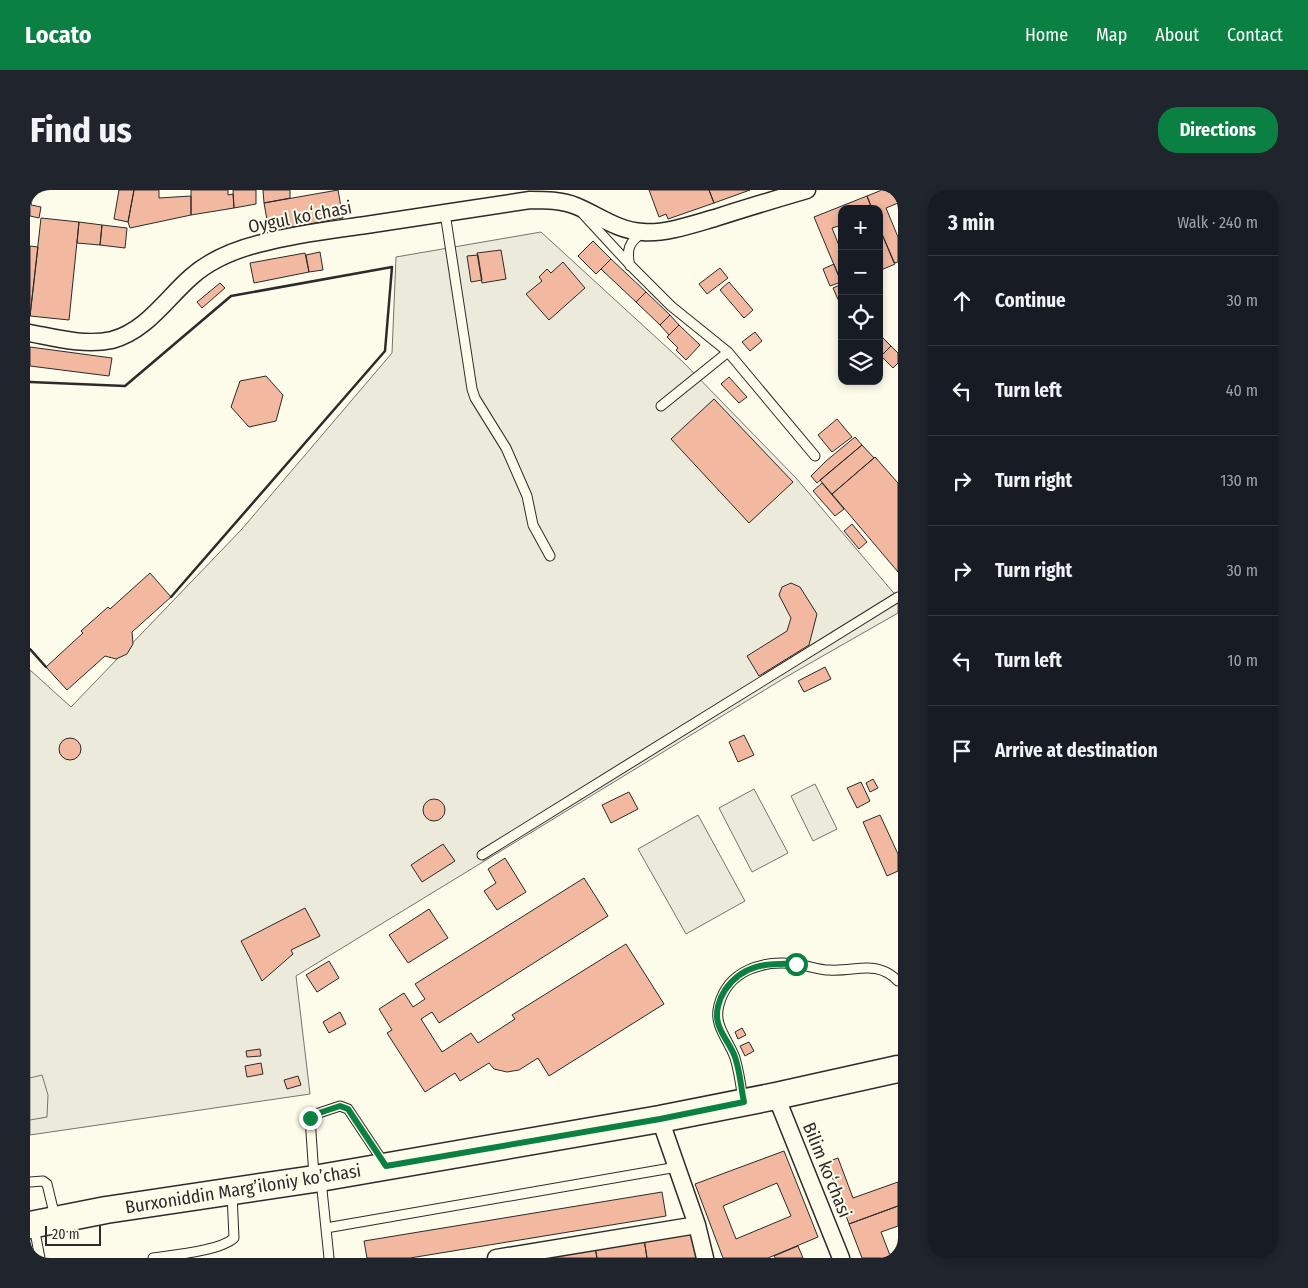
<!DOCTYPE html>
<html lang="en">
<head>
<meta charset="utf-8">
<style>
	body { margin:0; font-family:"Fira Sans Condensed",sans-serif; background:#20242c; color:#f1f3f6 }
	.controls { position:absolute; right:15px; top:15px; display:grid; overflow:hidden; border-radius:10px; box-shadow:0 2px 8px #0003 }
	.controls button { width:45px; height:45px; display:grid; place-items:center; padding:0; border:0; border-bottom:1px solid #363941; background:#171b24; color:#f1f3f6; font:25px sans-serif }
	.scale { position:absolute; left:15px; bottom:12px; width:56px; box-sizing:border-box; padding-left:5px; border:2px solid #2b2b2b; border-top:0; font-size:14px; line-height:18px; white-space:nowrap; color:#2b2b2b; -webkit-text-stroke:4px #fdfbea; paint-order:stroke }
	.stop { position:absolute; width:15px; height:15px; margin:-11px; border:4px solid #0b8043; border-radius:50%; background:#fff }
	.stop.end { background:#0b8043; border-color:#fff; box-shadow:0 1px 5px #0008 }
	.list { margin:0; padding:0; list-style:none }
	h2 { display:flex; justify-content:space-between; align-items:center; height:65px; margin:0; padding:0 20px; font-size:21px }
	h2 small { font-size:16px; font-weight:400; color:#9ea1a6 }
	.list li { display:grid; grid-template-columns:32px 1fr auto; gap:15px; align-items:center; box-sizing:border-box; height:90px; padding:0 20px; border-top:1px solid #363941 }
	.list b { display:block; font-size:19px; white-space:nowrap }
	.list em { font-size:16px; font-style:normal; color:#9ea1a6 }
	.icon { flex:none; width:28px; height:28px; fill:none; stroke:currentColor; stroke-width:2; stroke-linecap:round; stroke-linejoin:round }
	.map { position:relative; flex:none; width:868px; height:1068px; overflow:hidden; border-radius:20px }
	header { display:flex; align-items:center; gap:30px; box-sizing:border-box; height:70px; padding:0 25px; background:#0b8043; color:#fff }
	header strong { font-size:24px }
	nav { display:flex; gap:28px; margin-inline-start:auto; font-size:18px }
	.intro { display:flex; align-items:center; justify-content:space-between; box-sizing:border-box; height:120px; padding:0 30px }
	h1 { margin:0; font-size:35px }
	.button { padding:12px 22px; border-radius:20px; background:#0b8043; color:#fff; font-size:18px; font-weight:700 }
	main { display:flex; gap:30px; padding:0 30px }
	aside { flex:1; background:#171b24; border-radius:20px; box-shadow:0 2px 8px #0003 }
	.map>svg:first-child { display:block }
</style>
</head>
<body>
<header>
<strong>Locato</strong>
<nav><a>Home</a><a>Map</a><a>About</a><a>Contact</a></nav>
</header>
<div class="intro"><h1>Find us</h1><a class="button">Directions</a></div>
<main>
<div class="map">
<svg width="868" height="1068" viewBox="0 0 868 1068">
	<rect width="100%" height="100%" fill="#fdfbea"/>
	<!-- green -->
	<path fill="#ecebdb" stroke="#74746e" d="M511,42L654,173L766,288L868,408V423L756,487L266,786L280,904L0,945V480L41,517L212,339L362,163L366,67Z
		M785,594L807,639L783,651L761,606Z
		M724,599L758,663L722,682L689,618Z
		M668,625L715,711L656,744L608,659Z"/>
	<!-- parking -->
	<path fill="#eceadb" stroke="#74746e" d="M12,885L18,905L17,927L0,930V888Z"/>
	<!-- building -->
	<path fill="#f2b8a0" stroke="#2b2b2b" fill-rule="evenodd" d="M0,0H4L1,15L11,17L9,28L0,26Z
		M89,0H104L98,32L84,29Z
		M104,0H129V8L161,6V25L100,38L98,32Z
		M161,0H198V5L203,4L204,18L161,25Z
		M203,0H226V14L204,18Z
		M233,0H260V8L234,13Z
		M308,0L313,28L239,41L234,13Z
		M619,0H679L684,13L638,29L636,24L629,27Z
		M679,0H720L684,13Z
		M852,0H868V13L856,18L868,47V72L864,73L849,37V19H842L837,6Z
		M837,6L842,19H812V35L802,38L810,58L812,57V94L784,27Z
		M11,28L49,32L39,130L0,126Z
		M49,32L72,35L70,55L47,53Z
		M72,35L97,38L95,58L70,55Z
		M849,37L865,74L849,81Z
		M563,51L581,69L566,84L548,66Z
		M0,56L8,57L0,126Z
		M471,60L476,89L452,93L447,63Z
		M290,62L293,80L279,82L276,65Z
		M275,63L279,82L224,93L220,73Z
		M448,65L452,90L441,92L437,66Z
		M581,69L616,102L606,112L571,79Z
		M533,72L555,98L519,130L496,104L512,91L509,87L517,79L521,83Z
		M804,74L811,92L800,96L793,79Z
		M690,78L698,88L677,104L669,94Z
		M699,92L723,120L714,128L690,100Z
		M190,93L195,98L172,118L167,112Z
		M812,94V113L810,114L803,98Z
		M616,102L640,125L630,135L606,112Z
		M640,125L649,135L639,145L630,135Z
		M649,135L670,155L656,170L646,160L648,158L637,147Z
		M725,142L732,151L720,161L712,152Z
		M849,144L861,156L851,166L849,164Z
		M861,156L868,163V173L863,178L851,166Z
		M0,157L82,168L79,186L0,176Z
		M236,186L253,205L246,231L219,237L201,217L210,191Z
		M699,187L717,207L709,213L691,194Z
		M684,209L763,292L719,333L641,249Z
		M807,229L822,247L802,262L788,245Z
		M825,247L832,255L787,293L781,286L796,271Z
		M832,255L844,268L802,304L790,290Z
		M845,267L868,293V382L802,304Z
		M792,293L814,319L805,326L783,301Z
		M822,334L837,352L829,359L814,341Z
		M120,383L141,407L102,442L103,454L97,464L86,469L75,466L37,500L16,477L53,443L51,441L78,417L80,419Z
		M761,393L770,397L787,424L779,455L729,486L717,466L757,441L761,428L749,405L752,397Z
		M795,477L801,489L774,502L768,491Z
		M714,545L724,565L708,572L699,552Z
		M29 559a11 11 0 1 1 22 0a11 11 0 1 1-22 0Z
		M843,589L848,598L840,602L836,593Z
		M831,592L840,611L827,618L817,598Z
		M599,602L608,619L581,633L572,615Z
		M393 620a11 11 0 1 1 22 0a11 11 0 1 1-22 0Z
		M850,625L868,664V681L857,686L833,632Z
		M413,654L425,671L392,692L381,675Z
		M475,668L496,702L467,720L454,701L466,693L458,679Z
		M554,688L578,726L409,833L402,822L391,829L412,862L441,843L448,853L485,829L482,825L596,754L634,814L519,886L508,868L489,880L477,882L464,879L459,873L430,891L425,883L395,902L357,843L362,840L349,819L374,803L383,817L395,809L385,794Z
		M275,718L290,746L261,760L263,764L232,791L211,751Z
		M399,719L418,748L378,773L359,745Z
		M299,771L309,788L287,802L276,785Z
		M310,822L316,834L299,843L293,832Z
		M712,838L716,845L708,849L705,842Z
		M719,852L724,861L715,866L710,856Z
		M230,859L231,866L217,867L216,861Z
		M231,873L233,884L217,887L215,876Z
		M268,886L271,895L257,899L254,890Z
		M754,961L788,1047L738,1068H693L665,994ZM747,993L761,1026L706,1049L693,1016Z
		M808,968L823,1008L868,992V1016L819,1034L797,972Z
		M632,1002L636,1026L380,1068H337L334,1051Z
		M868,1016V1036L851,1042L861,1068H832L819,1034Z
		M660,1042L667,1068H617L614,1049Z
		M614,1049L617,1068H567L565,1057Z
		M768,1056L773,1068H745L744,1066Z
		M565,1057L567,1068H519V1064Z"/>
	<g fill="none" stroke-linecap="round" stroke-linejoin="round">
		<!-- lane casing -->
		<g stroke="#2b2b2b" stroke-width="11">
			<path id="lane" d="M415,23L442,199L445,208L476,258L497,306L503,335L520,366
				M553,24L601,76L641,116L698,162L785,266
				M600,76C596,60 599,51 613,43
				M631,216L698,162
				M452,665L868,407
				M713,910C711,896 709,881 705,868C699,850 683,836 689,815C698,780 733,770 765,774C777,775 788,780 799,780C826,782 846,769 868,791
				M284,986L280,928L283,925L310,916L318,919L354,973
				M291,990L299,1068
				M0,992L13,991L17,994L25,1027
				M4,1037L10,1068
				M296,1038L647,977
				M123,1068C143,1065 190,1061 204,1048L202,1004"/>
		</g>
		<!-- street casing -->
		<g stroke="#2b2b2b" stroke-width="19">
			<path id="street" d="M0,143C26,148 55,156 82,150C116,141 136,109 161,87C180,70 207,59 232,53C265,44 301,40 336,35C391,27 445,18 500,10C515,10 532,10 546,16C568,25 588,41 613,42C635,44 664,34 685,28C716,18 746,9 777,0
				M746,906L811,1068
				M630,929L667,1035L675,1068
				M466,1068L667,1035"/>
		</g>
		<!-- primary casing -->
		<g stroke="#2b2b2b" stroke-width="29">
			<path id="primary" d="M0,1035L76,1020L284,989L630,929L746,906L868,879"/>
		</g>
		<!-- lane -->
		<use href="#lane" stroke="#fdfbea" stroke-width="9"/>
		<!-- street -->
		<use href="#street" stroke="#fdfbea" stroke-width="16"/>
		<!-- primary -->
		<use href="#primary" stroke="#fdfbea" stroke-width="26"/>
		<!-- wall -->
		<path stroke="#2b2b2b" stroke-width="2.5" d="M0,192L95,196L201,106L362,77L355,161L141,407
			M0,459L16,477"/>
	</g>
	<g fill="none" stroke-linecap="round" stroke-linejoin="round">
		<!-- route -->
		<path stroke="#0b8043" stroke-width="6" d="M280,928L283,925L310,916L318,919L356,976L630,929L714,912C711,898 710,881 705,867C701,855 691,845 688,833C685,822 689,809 695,800C713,774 737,773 766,774"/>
	</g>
	<g text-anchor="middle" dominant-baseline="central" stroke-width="4" stroke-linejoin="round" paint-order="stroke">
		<!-- street labels -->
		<g font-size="18" fill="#2b2b2b" stroke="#fdfbea">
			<text transform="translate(270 27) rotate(-11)">Oygul koʻchasi</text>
			<text transform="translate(797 980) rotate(68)">Bilim koʻchasi</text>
			<text transform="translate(213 999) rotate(-9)">Burxoniddin Marg’iloniy ko’chasi</text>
		</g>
	</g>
</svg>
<div class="controls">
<button>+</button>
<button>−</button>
<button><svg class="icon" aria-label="locate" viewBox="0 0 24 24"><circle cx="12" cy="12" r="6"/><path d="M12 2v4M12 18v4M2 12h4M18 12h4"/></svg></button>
<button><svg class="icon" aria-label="layers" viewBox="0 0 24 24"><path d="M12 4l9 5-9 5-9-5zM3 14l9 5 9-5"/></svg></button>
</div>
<div class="scale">20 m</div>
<div class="stop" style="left:766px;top:774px"></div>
<div class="stop end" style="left:280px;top:928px"></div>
</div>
<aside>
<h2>3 min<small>Walk · 240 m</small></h2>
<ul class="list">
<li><svg class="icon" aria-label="ahead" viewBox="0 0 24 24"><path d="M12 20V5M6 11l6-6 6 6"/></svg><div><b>Continue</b></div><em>30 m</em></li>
<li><svg class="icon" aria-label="left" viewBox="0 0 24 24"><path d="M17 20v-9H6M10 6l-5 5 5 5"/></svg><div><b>Turn left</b></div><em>40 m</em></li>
<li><svg class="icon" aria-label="right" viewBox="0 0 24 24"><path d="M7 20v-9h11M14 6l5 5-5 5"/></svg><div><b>Turn right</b></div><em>130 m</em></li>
<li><svg class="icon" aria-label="right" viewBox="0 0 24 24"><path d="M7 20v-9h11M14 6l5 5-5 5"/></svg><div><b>Turn right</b></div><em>30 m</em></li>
<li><svg class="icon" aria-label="left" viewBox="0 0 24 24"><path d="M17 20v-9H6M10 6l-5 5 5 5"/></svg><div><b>Turn left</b></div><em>10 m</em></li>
<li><svg class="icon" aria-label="arrive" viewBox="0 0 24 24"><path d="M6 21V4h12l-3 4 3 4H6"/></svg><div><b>Arrive at destination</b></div></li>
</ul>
</aside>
</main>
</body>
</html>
